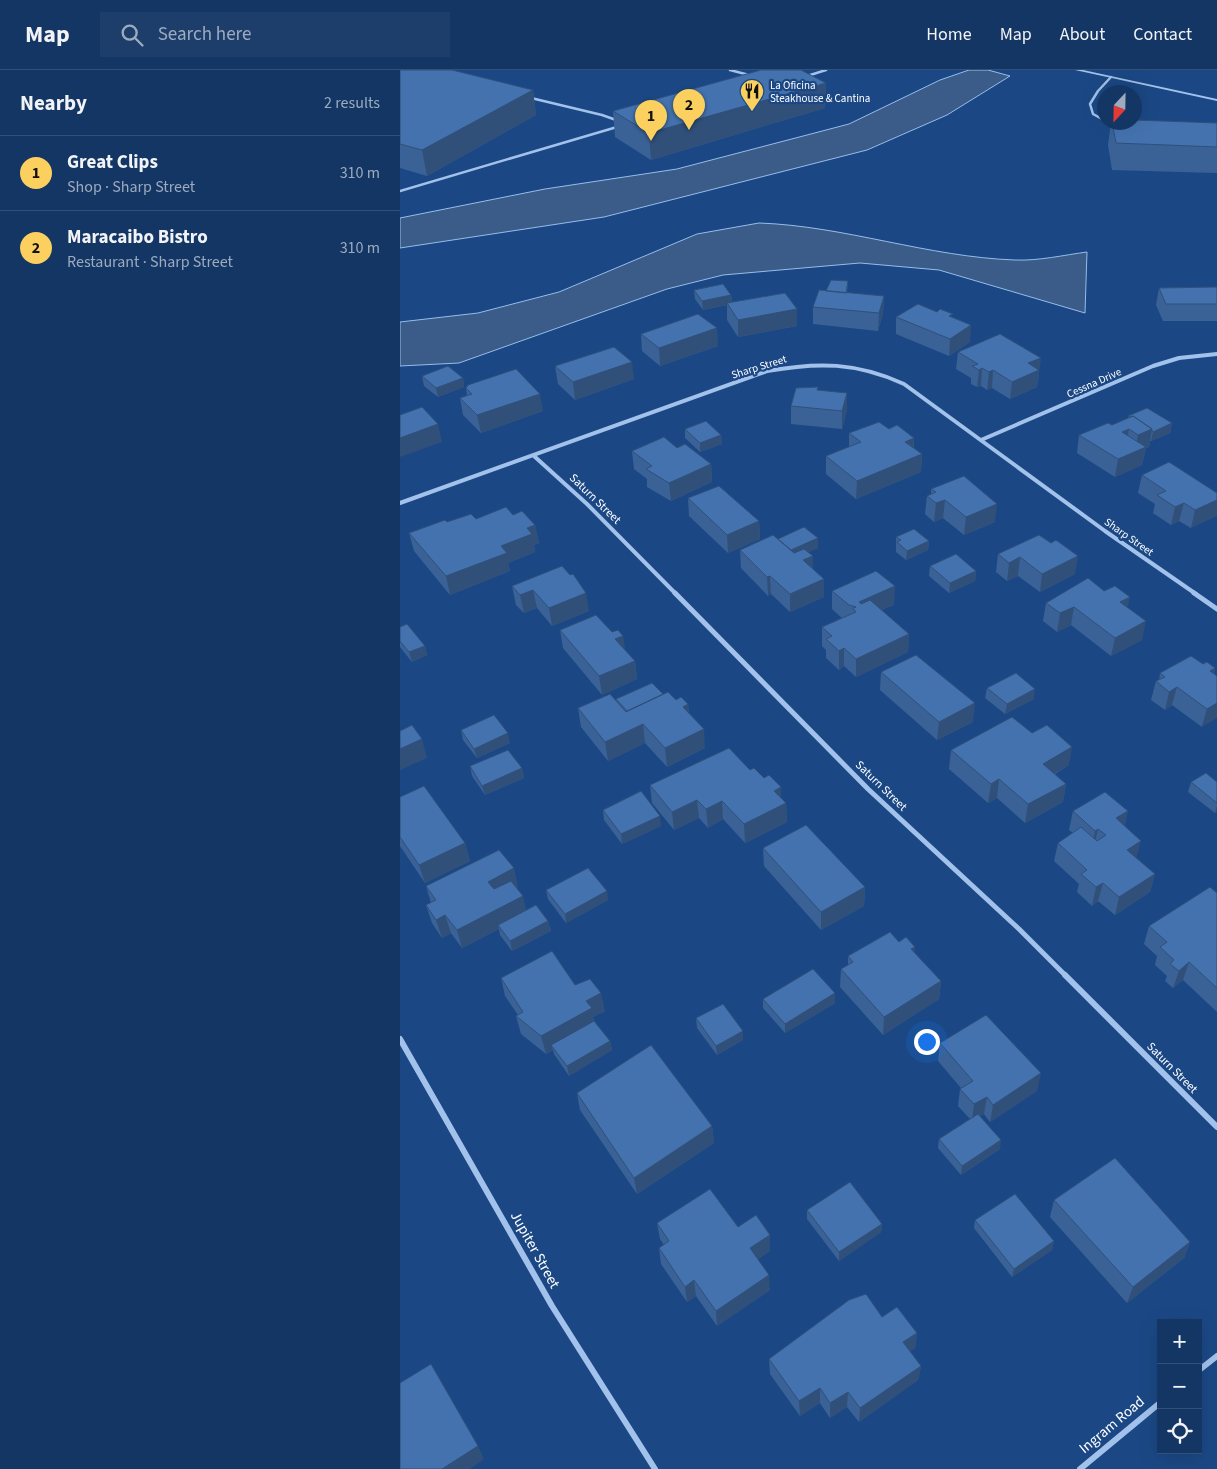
<!DOCTYPE html>
<html lang="en">
<head>
<meta charset="utf-8">
<style>
	body { margin:0; font-family:"Source Sans 3",sans-serif; background:#1d3e6a; color:#f1f3f6 }
	.controls { position:absolute; right:15px; bottom:15px; display:grid; overflow:hidden; border-radius:0px; box-shadow:0 5px 20px #0002 }
	.controls button { width:45px; height:45px; display:grid; place-items:center; padding:0; border:0; border-bottom:1px solid #335078; background:#143664; color:#f1f3f6; font:25px sans-serif }
	.compass { position:absolute; left:697px; top:15px; width:45px; height:45px; border-radius:50%; background:#143664; box-shadow:0 5px 20px #0002; rotate:202deg }
	.you { position:absolute; left:526px; top:971px; width:18px; height:18px; margin:-12px; border:4px solid #fff; border-radius:50%; background:#1a73e8; box-shadow:0 0 0 8px #1a73e833 }
	.badge { display:grid; place-items:center; width:32px; height:32px; border-radius:50%; background:#fcd05f; color:#111; font-size:16px; font-weight:700 }
	.pin { position:absolute; translate:-50% -41px; filter:drop-shadow(0 1px 2px #0008) }
	.pin::after { content:''; position:absolute; top:26px; width:18px; height:15px; background:inherit; clip-path:polygon(0 0,100% 0,50% 100%) }
	.list { margin:0; padding:0; list-style:none }
	h2 { display:flex; justify-content:space-between; align-items:center; height:65px; margin:0; padding:0 20px; font-size:21px }
	h2 small { font-size:16px; font-weight:400; color:#9dabbf }
	.list li { display:grid; grid-template-columns:32px 1fr auto; gap:15px; align-items:center; box-sizing:border-box; height:75px; padding:0 20px; border-top:1px solid #335078 }
	.list b { display:block; font-size:19px; white-space:nowrap }
	.list p { margin:0; font-size:16px; white-space:nowrap; color:#9dabbf }
	.list em { font-size:16px; font-style:normal; color:#9dabbf }
	.icon { flex:none; width:28px; height:28px; fill:none; stroke:currentColor; stroke-width:2; stroke-linecap:round; stroke-linejoin:round }
	.map { position:relative; flex:none; width:817px; height:1399px; overflow:hidden }
	header { display:flex; align-items:center; gap:30px; box-sizing:border-box; height:70px; padding:0 25px; background:#143664; border-bottom:1px solid #335078 }
	header strong { font-size:24px }
	nav { display:flex; gap:28px; margin-inline-start:auto; font-size:18px }
	.search { width:350px; height:45px; background:#1d3e6a; display:flex; align-items:center; gap:12px; box-sizing:border-box; padding:0 18px; border-radius:0px; color:#9dabbf; font-size:19px }
	main { display:flex }
	aside { flex:1; background:#143664 }
	.map>svg:first-child { display:block }
</style>
</head>
<body>
<header>
<strong>Map</strong>
<div class="search"><svg class="icon" aria-label="search" viewBox="0 0 24 24"><circle cx="10" cy="10" r="6"/><path d="M15 15l6 6"/></svg>Search here</div>
<nav><a>Home</a><a>Map</a><a>About</a><a>Contact</a></nav>
</header>
<main>
<aside>
<h2>Nearby<small>2 results</small></h2>
<ul class="list">
<li><span class="badge">1</span><div><b>Great Clips</b><p>Shop · Sharp Street</p></div><em>310 m</em></li>
<li><span class="badge">2</span><div><b>Maracaibo Bistro</b><p>Restaurant · Sharp Street</p></div><em>310 m</em></li>
</ul>
</aside>
<div class="map">
<svg width="817" height="1399" viewBox="0 0 817 1399">
	<rect width="100%" height="100%" fill="#1b4885"/>
	<!-- water -->
	<path fill="#3b5c88" stroke="#95bded" d="M569,0H588L610,6L547,45L467,80L204,147L0,178V148L145,119L277,99L449,54L540,10Z
		M359,153C445,156 528,187 615,190C639,191 664,185 687,182L685,243L539,200L460,193L323,205L267,219L59,293L0,296V252L78,243L159,222L297,164Z"/>
	<g fill="none" stroke-linecap="round" stroke-linejoin="round">
		<!-- service -->
		<path stroke="#a2c2eb" stroke-width="2.5" d="M330,0L349,5
			M407,6L426,0
			M131,28L202,45L219,51
			M704,50L693,44L690,34L698,21L711,7
			M0,121L217,57"/>
		<!-- minor-far2 -->
		<path stroke="#a2c2eb" stroke-width="4" d="M581,370L753,296L779,288L817,284
			M134,386L187,434L276,524
			M0,433L367,301C418,292 456,292 504,314L705,461L796,524"/>
		<!-- minor-far1 -->
		<path stroke="#a2c2eb" stroke-width="5" d="M275,523L468,719L619,859L666,906
			M794,523L817,539"/>
		<!-- minor -->
		<path stroke="#a2c2eb" stroke-width="6" d="M665,905L817,1057
			M0,969L152,1236L255,1399
			M798,1301L817,1286
			M680,1399L761,1332"/>
		<!-- tertiary -->
		<path fill="#a2c2eb" fill-rule="evenodd" d="M675,0H683L817,29V31Z"/>
	</g>
	<!-- wall -->
	<path fill="#3a6296" d="M0,0L133,20L136,45L27,106L0,98Z
		M426,13L425,38L251,90L215,67L213,41Z
		M711,52L817,53V103L712,100L708,75Z
		M448,211L447,223L484,226L483,243L478,261L413,254V237L426,221Z
		M817,217V251H763L756,235L759,218Z
		M294,220L331,225L332,232L397,239V256L338,267L327,250V235L303,240L295,229Z
		M496,247L553,248L570,272L549,286L496,264Z
		M241,264L318,276L260,296L242,281Z
		M558,282L639,305L637,317L610,329L592,318L587,320L581,316L577,317L571,314V308L556,299Z
		M155,296L234,309L175,330L158,314Z
		M22,306L63,308L64,317L38,327L24,316Z
		M418,317V320L447,340L442,359L391,354V336Z
		M66,318L143,341L81,363L63,345L60,328L67,325Z
		M728,346L772,353L770,363L751,371H750L749,377L746,378L742,395L715,407L677,383L679,365L712,355L728,348Z
		M285,359L321,365L322,374L300,382L285,368Z
		M489,359L514,368V378L522,384L521,402L456,429L426,404V386L449,377V363Z
		M277,378L311,394L312,412L271,431L247,417V409L234,399L232,381Z
		M742,405L817,423L791,458L779,451L771,455L753,443L755,434L738,423Z
		M531,419L595,452L564,465L543,448L534,452L525,444L527,426L531,424Z
		M288,428L359,451L360,469L328,483L289,446Z
		M113,445L135,455L139,473L134,475L135,482L108,493L110,501L50,525L14,481L9,463L47,452Z
		M639,465L675,504L640,522L618,506L607,511L596,502L598,484Z
		M496,467L529,471L528,480L506,490L496,482Z
		M378,469L418,478L408,482L413,499L424,527L390,542L371,524L368,526L341,498L340,480Z
		M162,496L189,541L152,556L137,538L124,543L116,535L112,516Z
		M530,496L576,501L575,511L549,523L529,506Z
		M432,521L494,535L481,540L509,564L508,582L456,607L444,596L439,600L426,588V580L422,576V557L442,548L432,539Z
		M704,521L728,538L742,570L711,586L671,555L657,562L643,551L646,533Z
		M0,557L25,576L27,585L12,592L0,577Z
		M160,560L225,580L235,591L237,609L202,625L163,578Z
		M803,594L815,598L814,604L817,606L802,657L772,635L765,640L751,630L756,611L759,610L760,603Z
		M481,602L573,652L537,670L480,620Z
		M587,618L634,629L605,644L585,628Z
		M263,625L288,634L289,643L305,678L267,697L245,673L208,691L181,657L178,638L216,631V629Z
		M61,660L110,673L77,688L63,670Z
		M551,680L669,695L655,704L666,714L663,732L625,753L597,728L588,733L549,699Z
		M70,696L122,698L124,708L85,725L72,706Z
		M350,700L381,717V728L386,733L387,752L345,773L323,749L308,758L299,748L274,760L252,733L250,715Z
		M791,712H817V741L815,743L788,722Z
		M0,727L65,773L70,791L25,813L0,776Z
		M203,740L261,756L222,774L204,750Z
		M673,741L724,756L736,788L755,804L750,822L715,845L698,831L692,836L677,822L679,814L654,791L658,773L673,763L669,760Z
		M363,778L465,817L464,836L421,860L364,796Z
		M26,816H118L116,817L126,840L148,851L151,861L112,881L100,865L99,859L62,878L51,863L42,868L32,853L26,835L31,833Z
		M146,820L208,830L166,853L148,829Z
		M817,823V942L783,910L773,918L765,911L767,906L755,895L757,886L744,874L749,856Z
		M499,872L514,883L541,911L539,929L483,965L440,917L441,899L448,895V886Z
		M101,908L175,915L205,941L193,947L194,951L210,971L212,980L169,1006L154,984L153,980L146,984L121,964L116,946L118,945L105,926Z
		M435,923V933L385,963L363,938V929Z
		M296,948L343,970L317,985L297,958Z
		M540,973L637,1021L590,1052L584,1044L580,1046L600,1079L561,1105L538,1078L539,1069L570,1049L558,1036L560,1019L561,1018L538,991Z
		M177,1023L312,1056L314,1073L237,1124L180,1040Z
		M654,1130L790,1172L784,1188L727,1233L650,1147Z
		M407,1140L482,1154L481,1162L439,1191L407,1149Z
		M575,1150L654,1171L652,1180L612,1207L574,1158Z
		M257,1153L338,1157L370,1165V1181L358,1189L370,1220L317,1256L296,1226L287,1232L261,1194L259,1178L264,1175L260,1169Z
		M482,1247L517,1263L515,1278L510,1281L521,1296L518,1310L459,1352L447,1337L430,1348L420,1333L400,1346L370,1304L369,1289Z"/>
	<!-- shaded-wall -->
	<path fill="#30507a" d="M426,13L425,38L251,90L249,63Z
		M133,20L136,45L27,106L22,80Z
		M331,225L332,234L327,233V235L303,240L302,231Z
		M484,226L483,243L478,261L479,243Z
		M397,239V256L338,267V250Z
		M571,255L570,272L549,286L550,269Z
		M317,258L318,276L260,296L259,278Z
		M641,288L637,317L610,329L612,312L628,293Z
		M232,292L234,309L175,330L173,312Z
		M582,298L581,316L577,317L579,300Z
		M593,300L592,318L587,320L589,302Z
		M63,308L64,317L38,327L36,318Z
		M447,323V340L442,359V341Z
		M140,324L143,341L81,363L77,345Z
		M772,353L770,363L751,371L753,362Z
		M38,354L42,372L0,387V368Z
		M729,359L726,376L722,362Z
		M752,359L749,377L746,378L742,395L715,407L718,389L735,382L738,365Z
		M321,365L322,374L300,382V373Z
		M514,368L513,386L505,372Z
		M522,384L521,402L456,429L457,411Z
		M311,394L312,412L271,431L269,413Z
		M545,430L543,448L534,452L536,433Z
		M817,430V446L791,458L795,440Z
		M784,433L779,451L771,455L775,437Z
		M597,434L595,452L564,465L566,447Z
		M359,451L360,469L328,483L327,465Z
		M135,455L139,473L134,475L135,482L108,493L110,501L50,525L46,506L101,476L127,458Z
		M418,468V478L390,490V481Z
		M529,471L528,480L506,490L507,481Z
		M413,486V504L403,490Z
		M678,486L675,504L640,522L642,504Z
		M620,487L618,506L607,511L609,493Z
		M576,501L575,511L549,523L550,513Z
		M370,506L371,524L368,526L367,507Z
		M424,509V527L390,542V524Z
		M495,516L494,535L458,550L459,532Z
		M133,520L137,538L124,543L120,525Z
		M186,523L189,541L152,556L149,538Z
		M730,527L726,545L720,532Z
		M674,537L671,555L657,562L660,543Z
		M746,551L742,570L711,586L715,568Z
		M509,564L508,582L456,607V589Z
		M223,566L226,584L215,569Z
		M25,576L27,585L12,592L9,582Z
		M444,578V596L439,600V581Z
		M235,591L237,609L202,625L199,606Z
		M815,598L810,616V601Z
		M777,617L772,635L765,640L769,622Z
		M635,619L634,629L605,644L607,634Z
		M575,633L573,652L537,670L539,652Z
		M817,633V648L802,657L807,639Z
		M288,634L290,653L283,637Z
		M243,654L245,673L208,691L205,672Z
		M304,659L305,678L267,697L265,678Z
		M108,663L110,673L77,688L74,679Z
		M22,669L27,688L0,700V679Z
		M672,677L669,695L640,712L643,694Z
		M122,698L124,708L85,725L82,716Z
		M599,709L597,728L588,733L591,714Z
		M666,714L663,732L625,753L628,734Z
		M381,717V736L374,721Z
		M297,730L299,748L274,760L272,742Z
		M322,731L323,749L308,758L306,739Z
		M386,733L387,752L345,773L344,754Z
		M817,735V741L815,743Z
		M728,741L724,760L716,748Z
		M260,746L261,756L222,774L221,764Z
		M698,759L694,777L691,780L695,761Z
		M741,771L736,789L727,780Z
		M65,773L70,791L25,813L19,795Z
		M114,798L118,816L93,830L88,812Z
		M755,804L750,822L715,845L719,827Z
		M703,813L698,831L692,836L696,817Z
		M465,817L464,836L421,860V842Z
		M207,821L208,830L166,853L165,844Z
		M123,826L127,844L98,855L99,859L62,878L57,860Z
		M45,845L51,863L42,868L36,850Z
		M148,851L151,861L112,881L110,871Z
		M515,877L513,895L511,879Z
		M789,892L783,910L773,918L779,901Z
		M541,911L539,929L483,965L484,947Z
		M201,923L205,941L193,947L195,956L151,975L153,980L146,984L141,966L186,931Z
		M435,923V933L385,963V954Z
		M343,961V970L317,985L316,976Z
		M210,971L212,980L169,1006L167,996Z
		M641,1003L637,1021L590,1052L593,1035Z
		M587,1027L584,1044L572,1051L574,1034Z
		M312,1056L314,1073L237,1124L234,1108Z
		M601,1070L600,1079L561,1105L562,1096Z
		M482,1154L481,1162L439,1191V1182Z
		M370,1165V1181L351,1194L350,1178Z
		M654,1171L652,1180L612,1207L614,1199Z
		M790,1172L784,1188L727,1233L733,1217Z
		M369,1205L370,1220L317,1256L316,1241Z
		M294,1210L296,1226L287,1232L285,1217Z
		M517,1263L515,1278L501,1287L503,1272Z
		M521,1296L518,1310L459,1352L460,1338Z
		M420,1318V1333L400,1346L399,1331Z
		M448,1322L447,1337L430,1348V1333Z
		M78,1376L84,1389L70,1399H42Z"/>
	<!-- building -->
	<path fill="#4472ae" stroke="#30507a" d="M0,0H52L133,20L22,80L0,74Z
		M361,0H401L426,13L249,63L213,41Z
		M734,50L817,53V77L716,73L712,52H734Z
		M431,210L448,211L446,223L426,221Z
		M323,214L331,225L302,231L294,220Z
		M817,217V234H766L759,218Z
		M419,220L484,226L479,243L413,237Z
		M385,223L397,239L338,250L327,233Z
		M518,234L537,242L540,239L553,244L549,246L571,255L550,269L496,247Z
		M298,244L317,258L259,278L241,264Z
		M600,264L641,288L628,293L639,300L612,312L593,300L589,302L582,298L579,300L572,296L578,294L558,282Z
		M214,277L232,292L173,312L155,296Z
		M48,296L63,308L36,318L22,306Z
		M116,299L140,324L77,345L60,328L72,324L66,318L68,315Z
		M418,317L417,320L447,323L442,341L391,336L396,318Z
		M22,337L38,354L0,368V345Z
		M747,338L772,353L753,362L752,361V359L733,346L730,347L728,346Z
		M733,346L752,359L738,365L729,359L722,362L746,377L718,389L679,365L708,353L712,355Z
		M306,351L321,365L300,373L285,359Z
		M479,352L489,359L497,355L514,368L505,372L522,384L457,411L426,386L461,372L449,363Z
		M264,367L277,378L285,374L311,394L269,413L246,399L252,396L232,381Z
		M769,392L817,423V430L795,440L784,433L775,437L757,425L766,421L742,405Z
		M564,406L597,434L566,447L545,430L536,433L527,426L536,422L531,419Z
		M319,416L359,451L327,465L288,428Z
		M106,437L113,445L122,441L135,455L127,458L132,464L101,476L107,483L46,506L9,463L45,450L47,452L71,444L76,449Z
		M404,457L418,468L391,480L378,469Z
		M514,459L529,471L507,481L497,472L501,470L496,467Z
		M373,465L394,483L404,479L413,486L403,490L424,509L390,524L370,506L367,507L340,480Z
		M639,465L651,473L656,470L678,486L642,504L620,487L609,493L598,484Z
		M556,484L576,501L550,513L530,496Z
		M162,496L170,505L173,504L186,523L149,538L133,520L120,525L112,516Z
		M476,501L495,516L459,532L461,534L470,530L509,564L456,589L444,578L439,581L426,569L432,566L422,557L456,542L453,538L456,537L449,535L432,521Z
		M688,508L704,521L715,516L730,527L720,532L746,551L715,568L674,537L660,543L646,533Z
		M196,545L212,562L218,560L223,566L215,569L235,591L199,606L160,560Z
		M7,554L25,576L9,582L0,571V557Z
		M516,585L575,633L539,652L481,602Z
		M791,586L803,594L807,592L815,598L810,601L817,606V633L807,639L777,617L769,622L756,611L765,607L760,603Z
		M616,603L635,619L607,634L587,618Z
		M252,613L263,624L227,641L216,629Z
		M268,622L276,630L281,627L288,634L283,637L304,659L265,678L243,654L205,672L178,638L210,624L226,642Z
		M94,645L108,663L74,679L61,660Z
		M612,647L632,663L647,655L672,677L643,694L666,714L628,734L599,709L591,714L551,680Z
		M12,655L22,669L0,679V661Z
		M329,678L350,700L354,698L364,708L369,705L381,717L374,721L386,733L344,754L322,731L306,739L297,730L272,742L250,715Z
		M108,680L122,698L82,716L70,696Z
		M806,703L817,712V733L791,712Z
		M24,716L65,773L19,795L0,767V727Z
		M241,721L260,746L221,764L203,740Z
		M705,722L728,741L716,748L741,771L727,780L755,804L719,827L703,813L696,817L681,804L687,800L658,773L681,757L697,771L706,765L698,759L695,761L673,741Z
		M406,755L465,817L421,842L363,778Z
		M99,780L114,798L88,812L94,819L111,811L123,826L57,860L45,845L36,850L26,835L36,830L26,816Z
		M188,798L207,821L165,844L146,820Z
		M810,817L817,823V918L789,892L779,901L770,894L774,890L760,877L767,872L749,856Z
		M136,835L148,851L110,871L98,855Z
		M490,862L499,872L506,867L515,877L511,879L541,911L484,947L441,899L453,892L448,886Z
		M152,881L175,915L190,909L201,923L186,931L192,938L141,966L116,946L123,942L101,908Z
		M413,899L435,923L385,954L363,929Z
		M323,934L343,961L316,976L296,948Z
		M586,945L641,1003L593,1035L587,1027L574,1034L560,1019L573,1011L540,973Z
		M194,951L210,971L167,996L151,975Z
		M251,975L312,1056L234,1108L177,1023Z
		M578,1044L601,1070L562,1096L539,1069Z
		M715,1088L790,1172L733,1217L654,1130Z
		M450,1112L482,1154L439,1182L407,1140Z
		M310,1119L338,1157L356,1145L370,1165L350,1178L369,1205L316,1241L294,1210L285,1217L259,1178L269,1171L257,1153Z
		M615,1124L654,1171L614,1199L575,1150Z
		M466,1224L482,1247L497,1237L517,1263L503,1272L521,1296L460,1338L448,1322L430,1333L420,1318L399,1331L369,1289L449,1230Z
		M31,1294L78,1376L42,1399H0V1313Z"/>
	<!-- icons -->
	<defs>
		<g id="restaurant-pin" transform="scale(1.25)"><path d="M0 17L-7.5 6A9.5 9.5 0 1 1 7.5 6Z" fill="#fcd05f" stroke="#1b4885"/><path d="M-5-6h1v4h1v-4h1v4h1v-4h1v5L-1.5 .5V6h-2V.5L-5-1ZM5-6V6H3V1.5H1.5Q1.5-4 5-6Z" fill="#111"/></g>
	</defs>
	<g fill-rule="evenodd">
		<use href="#restaurant-pin" x="352" y="21"/>
	</g>
	<g text-anchor="middle" dominant-baseline="central" stroke-width="4.5" stroke-linejoin="round" paint-order="stroke">
		<!-- far-poi labels -->
		<g font-size="11" fill="#fff" stroke="#1b4885" text-anchor="start">
			<text x="370" y="15">La Oficina<tspan x="370" dy="13">Steakhouse &amp; Cantina</tspan></text>
		</g>
		<!-- far-street labels -->
		<g font-size="11" fill="#fff" stroke="#1b4885">
			<text transform="translate(359 297) rotate(-17)">Sharp Street</text>
			<text transform="translate(694 313) rotate(-24)">Cessna Drive</text>
			<text transform="translate(729 467) rotate(35)">Sharp Street</text>
		</g>
		<!-- street labels -->
		<g font-size="12" fill="#fff" stroke="#1b4885">
			<text transform="translate(195 429) rotate(44)">Saturn Street</text>
			<text transform="translate(481 716) rotate(44)">Saturn Street</text>
			<text transform="translate(772 998) rotate(45)">Saturn Street</text>
		</g>
		<!-- near-street labels -->
		<g font-size="15" fill="#fff" stroke="#1b4885">
			<text transform="translate(135 1180) rotate(61)">Jupiter Street</text>
			<text transform="translate(712 1355) rotate(-40)">Ingram Road</text>
		</g>
	</g>
</svg>
<div class="controls">
<button>+</button>
<button>−</button>
<button><svg class="icon" aria-label="locate" viewBox="0 0 24 24"><circle cx="12" cy="12" r="6"/><path d="M12 2v4M12 18v4M2 12h4M18 12h4"/></svg></button>
</div>
<svg class="compass" viewBox="-18 -18 36 36"><path d="M0-13l5 13h-10z" fill="#e53935"/><path d="M0 13l5-13h-10z" fill="#9dabbf"/></svg>
<div class="you"></div>
<div class="pin badge" style="left:251px;top:71px">1</div>
<div class="pin badge" style="left:289px;top:60px">2</div>
</div>
</main>
</body>
</html>
